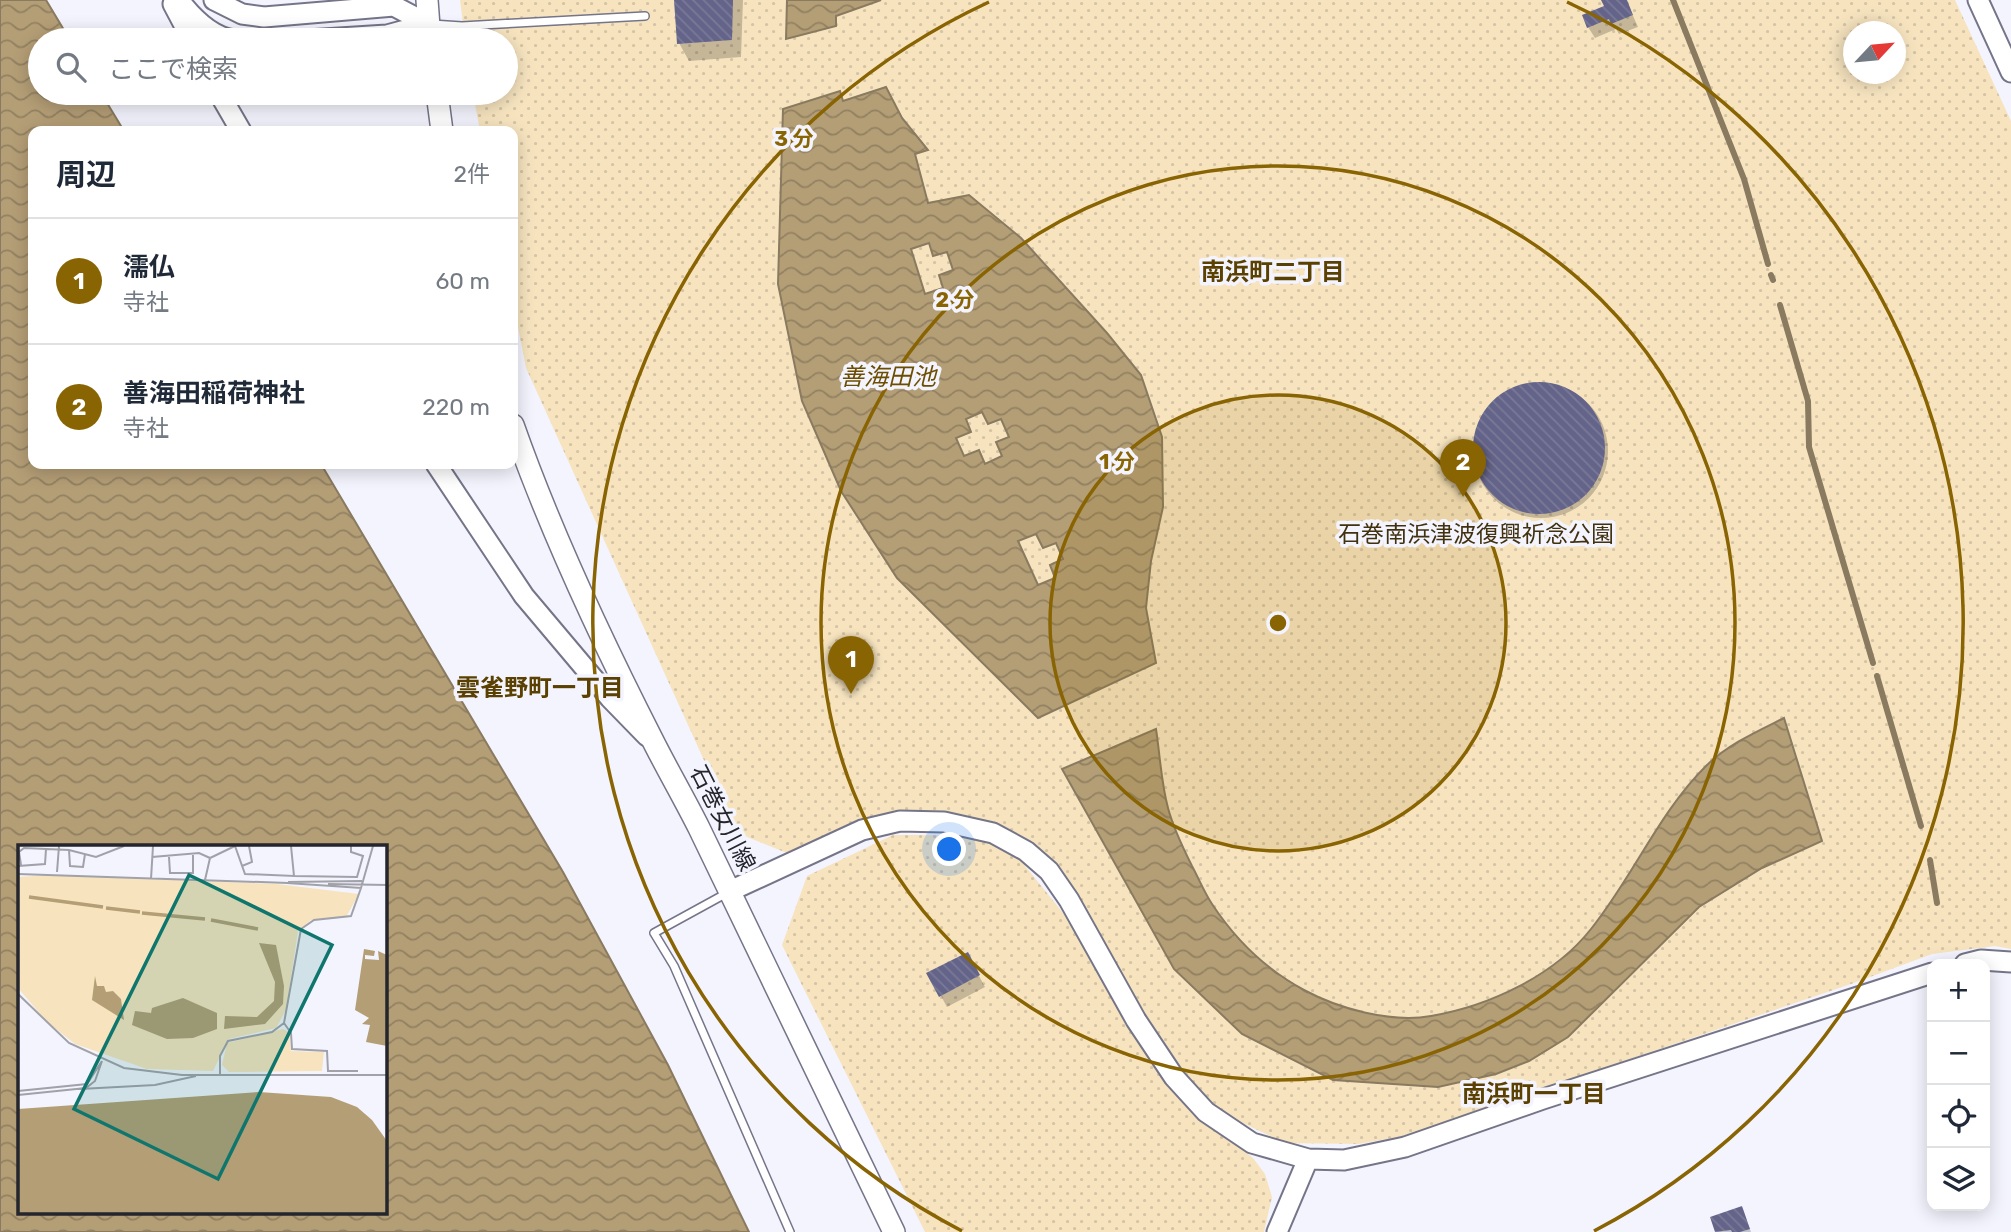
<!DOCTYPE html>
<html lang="ja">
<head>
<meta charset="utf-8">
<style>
	body { margin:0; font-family:Rubik,"Noto Sans JP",sans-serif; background:#f2f2f3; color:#1f2937 }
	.controls { position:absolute; right:21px; bottom:21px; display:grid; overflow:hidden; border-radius:14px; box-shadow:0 4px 18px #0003 }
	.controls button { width:63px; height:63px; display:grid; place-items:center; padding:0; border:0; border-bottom:2px solid #e0e1e3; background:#fff; color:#1f2937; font:35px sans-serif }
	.compass { position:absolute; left:1843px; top:21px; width:63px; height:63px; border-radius:50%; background:#fff; box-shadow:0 4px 18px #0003; rotate:64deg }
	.you { position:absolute; left:950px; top:850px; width:24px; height:24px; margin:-18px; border:5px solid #fff; border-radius:50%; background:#1a73e8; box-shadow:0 0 0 10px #1a73e833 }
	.badge { display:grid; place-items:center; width:46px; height:46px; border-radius:50%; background:#896402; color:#fff; font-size:23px; font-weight:700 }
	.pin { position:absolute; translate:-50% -58px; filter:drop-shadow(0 2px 4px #0008) }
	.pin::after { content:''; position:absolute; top:37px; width:24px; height:21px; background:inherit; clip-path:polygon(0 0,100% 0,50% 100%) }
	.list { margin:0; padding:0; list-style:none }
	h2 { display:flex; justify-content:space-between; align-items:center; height:91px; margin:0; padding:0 28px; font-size:30px }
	h2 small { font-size:23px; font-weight:400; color:#747a83 }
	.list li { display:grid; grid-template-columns:46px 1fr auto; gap:21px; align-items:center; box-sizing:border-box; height:126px; padding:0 28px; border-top:2px solid #e0e1e3 }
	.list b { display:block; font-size:26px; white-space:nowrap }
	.list p { margin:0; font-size:23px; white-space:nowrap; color:#747a83 }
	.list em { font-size:23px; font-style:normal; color:#747a83 }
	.icon { flex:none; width:38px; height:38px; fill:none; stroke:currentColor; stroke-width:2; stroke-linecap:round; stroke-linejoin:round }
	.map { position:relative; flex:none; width:2011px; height:1232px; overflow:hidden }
	.search { position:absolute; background:#fff; box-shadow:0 4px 18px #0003; left:28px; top:28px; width:490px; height:77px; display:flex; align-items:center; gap:18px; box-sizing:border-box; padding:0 24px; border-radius:38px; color:#747a83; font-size:26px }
	.panel { position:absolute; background:#fff; box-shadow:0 4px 18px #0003; left:28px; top:126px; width:490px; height:343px; border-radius:14px }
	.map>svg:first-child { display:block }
</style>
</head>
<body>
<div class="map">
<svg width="2011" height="1232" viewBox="0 0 2011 1232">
	<defs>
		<pattern id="park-dots" width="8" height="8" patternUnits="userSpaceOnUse" patternTransform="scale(1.75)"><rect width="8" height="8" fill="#f7e4bf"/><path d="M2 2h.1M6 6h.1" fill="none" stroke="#d4c3a4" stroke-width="1.8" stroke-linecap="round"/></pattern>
		<pattern id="water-waves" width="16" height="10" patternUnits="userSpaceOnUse" patternTransform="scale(1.75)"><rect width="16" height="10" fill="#b49e76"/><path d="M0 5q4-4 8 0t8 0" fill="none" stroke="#928161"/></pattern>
		<pattern id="building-back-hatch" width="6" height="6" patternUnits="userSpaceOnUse" patternTransform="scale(1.75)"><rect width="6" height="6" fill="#646389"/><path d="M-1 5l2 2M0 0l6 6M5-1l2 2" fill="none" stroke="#7a7a97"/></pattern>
	</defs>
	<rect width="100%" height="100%" fill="#f4f4fe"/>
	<!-- park -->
	<path fill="url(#park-dots)" fill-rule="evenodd" d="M460,0H1955L2011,121V949L1995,946L1932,954L1851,984L1404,1136L1358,1144L1285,1143L1215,1110L1179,1073L1051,860L1015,835L975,821L937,812L858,826L792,855L737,833L526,368L513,302V131H480L473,93H506V40H465ZM1854,32H1896V74H1854Z
		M893,835H975L1013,851L1072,924L1148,1057L1191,1110L1253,1158L1265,1174L1272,1197L1264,1232H925L782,945L807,876Z"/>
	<!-- water -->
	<path fill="url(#water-waves)" stroke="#897a60" stroke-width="2" fill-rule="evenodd" d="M0,0H46L70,40H40V93H101L124,131H33V464H321L563,872L668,1065L749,1232H0ZM19,847H385V1213H19Z
		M787,0H881L836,16V26L786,39Z
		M886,87L902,118L928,150L915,154L928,203L969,195L1021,238L1107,333L1141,375L1162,437L1163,507L1151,561L1146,608L1156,663L1038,718L897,578L841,491L802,401L778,284L783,109L840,91L843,101ZM929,243L933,256L947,252L953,270L939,275L943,288L925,294L911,249ZM982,412L988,424L1001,419L1009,437L996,442L1002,456L985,464L979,450L964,456L956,438L971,432L966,419ZM1036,534L1043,548L1056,543L1063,559L1050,565L1055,578L1038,585L1018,541Z
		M1784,718L1822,841L1762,868L1699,907L1568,1037L1529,1061L1496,1074L1438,1087L1333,1080L1242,1034L1174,969L1062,769L1156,729C1160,755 1161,782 1168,808C1173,827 1183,848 1192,866C1199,879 1204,892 1212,904C1235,939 1267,970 1304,990C1339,1009 1391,1023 1431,1016C1489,1006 1554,976 1591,929C1633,877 1659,812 1707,765C1729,744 1756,732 1784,718Z"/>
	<!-- shadow -->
	<path fill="#0003" d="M675,0H743L741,57L689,61L679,43Z
		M1606,0H1626L1638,27L1619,34L1616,29L1595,38L1588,27L1606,7Z
		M1474 451a67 67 0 1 1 134 0a67 67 0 1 1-134 0Z
		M973,965L985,987L947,1007L929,974Z
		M1744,1213L1751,1232H1717L1712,1218Z"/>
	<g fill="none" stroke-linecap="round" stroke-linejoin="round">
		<!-- stream -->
		<path stroke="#897a60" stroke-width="6" d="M1673,0L1744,179L1768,264
			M1771,275L1773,280
			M1780,305L1808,401L1809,447L1873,663
			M1877,676L1921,826
			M1930,860L1937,903"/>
	</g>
	<!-- building -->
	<path fill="url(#building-back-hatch)" d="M674,0H733L732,40L677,44Z
		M1601,0H1627L1633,15L1611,24L1609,19L1587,28L1582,15L1604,6Z
		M1473 448a66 66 0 1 1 132 0a66 66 0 1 1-132 0Z
		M968,952L980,975L939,997L926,973Z
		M1742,1206L1750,1229L1740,1232H1732L1731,1230L1715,1232L1710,1217Z"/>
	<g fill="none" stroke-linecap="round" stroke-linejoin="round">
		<!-- service casing -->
		<g stroke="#757589" stroke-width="10">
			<path id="service" d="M432,24L462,26L645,16
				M727,893L654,933L674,966L790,1232"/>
		</g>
		<!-- tertiary casing -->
		<g stroke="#757589" stroke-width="23">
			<path id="tertiary" d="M179,0C192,17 212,37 234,40
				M214,0L242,14L264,17L394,6L428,24
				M1978,0L2011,72
				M173,4L192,40
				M307,40L387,35L428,24
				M219,93L241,131
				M436,464L524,596L610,698L647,736
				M730,891L862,830L900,821L944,822L993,833L1026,851L1049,871L1069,900L1136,1020L1174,1077L1206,1112L1252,1143L1308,1159L1344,1160L1405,1147L1543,1099L1932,973
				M1965,964L1981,960L2011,962
				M1277,1232L1308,1159"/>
		</g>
		<!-- secondary casing -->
		<g stroke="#757589" stroke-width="24">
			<path id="secondary" d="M427,0L430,40
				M437,93L442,131
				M513,425C551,533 600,637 652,739C667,769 684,798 699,828C765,962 828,1098 894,1232"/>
		</g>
		<!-- service -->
		<use href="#service" stroke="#fff" stroke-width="7"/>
		<!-- tertiary -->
		<use href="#tertiary" stroke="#fff" stroke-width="19"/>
		<!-- secondary -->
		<use href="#secondary" stroke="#fff" stroke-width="21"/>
	</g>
	<!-- distance rings -->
	<circle cx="1278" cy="623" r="228" fill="#896402" fill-opacity=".12"/>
	<g fill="none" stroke="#896402" stroke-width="3.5">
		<circle cx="1278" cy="623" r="228"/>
		<circle cx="1278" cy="623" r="457"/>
		<path d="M962 1231A685 685 0 0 1 989 2M1567 2A685 685 0 0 1 1594 1231"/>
	</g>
	<g text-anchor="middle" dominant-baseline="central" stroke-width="7" stroke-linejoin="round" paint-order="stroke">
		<!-- park labels -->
		<g font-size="23" fill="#41310f" stroke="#f4f4fe">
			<text x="1476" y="534">石巻南浜津波復興祈念公園</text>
		</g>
		<!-- street labels -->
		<g font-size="23" fill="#25252d" stroke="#f4f4fe">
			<text transform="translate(723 818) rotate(63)">石巻女川線</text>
		</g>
		<!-- neighbourhood labels -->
		<g font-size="24" font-weight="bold" fill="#5a4101" stroke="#f4f4fe">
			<text x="1273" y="272">南浜町二丁目</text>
			<text x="540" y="688">雲雀野町一丁目</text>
			<text x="1534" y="1094">南浜町一丁目</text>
		</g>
		<!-- water labels -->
		<g font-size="24" font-style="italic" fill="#6c4e03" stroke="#f4f4fe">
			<text x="888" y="377">善海田池</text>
		</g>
	</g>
	<!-- overview -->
	<g transform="translate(18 845)">
		<rect width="369" height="369" fill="#f4f4fe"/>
		<path d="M32,30L259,39L341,49L328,72L293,75L280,86L268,165L258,183L211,194L195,226L129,224L57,199L29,177L0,143V32ZM265,184L271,187L273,206L306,207L304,226L211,227L204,220L209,198Z" fill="#f7e4bf"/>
		<path d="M241,98L258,100L266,141L265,159L247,179L206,184L207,171L239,172L256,156L257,137ZM346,104L357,106L356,111L347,110V114L361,115L360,106L369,110V201L348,197L352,180L344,179L351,173L337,165ZM77,131L79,141H86L88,147L95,146L103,154L106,175L74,155ZM165,153L199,168V184L175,193L149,194L114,180L117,166L133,168L134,163ZM241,247L313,252L339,262L354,275L369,296V369H0V264Z" fill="#b49e76"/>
		<path fill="none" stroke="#b49e76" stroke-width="3.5" d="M11,52L85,62M88,63L122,67M124,68L187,74M193,75L240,84"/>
		<path fill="none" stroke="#a1a1aa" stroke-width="2" d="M217,1L227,29L276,31L273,1M51,5L52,21L65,22L67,9M134,12L181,8L192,13M151,12L152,28H175V10M3,20L1,7L6,3L51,5L78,12L106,1M0,21L27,19L28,4M224,21L234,17L231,1M39,27L41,1M0,29L270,38M276,31L339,32L345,11L333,7V1M133,34L135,1M187,35L192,13L217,1M270,37L344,36M269,38L343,43L355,1M310,39L370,40M0,149L51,198L106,223L164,230H370M266,178L273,188L274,204L309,206L310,226H340M202,230V211L210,196L254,187L266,178L283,84L296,75L333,71L343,43M62,244L137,240L178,231M0,246L69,239L84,216M0,250L68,243L77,236L84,216"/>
		<path fill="#0f766e" fill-opacity="0.15" stroke="#0f766e" stroke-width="3.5" d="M171,30L314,100L200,334L56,264Z"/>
		<rect width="369" height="369" fill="none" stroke="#25252d" stroke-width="3.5"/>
	</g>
	<circle cx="1278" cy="623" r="10" fill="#896402" stroke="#f4f4fe" stroke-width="3.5"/>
	<g font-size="21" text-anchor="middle" font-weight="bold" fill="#896402" stroke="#f4f4fe" stroke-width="7" stroke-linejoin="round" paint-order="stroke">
		<text x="794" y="146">3 分</text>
		<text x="955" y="307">2 分</text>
		<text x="1117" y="469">1 分</text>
	</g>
</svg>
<div class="controls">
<button>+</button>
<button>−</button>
<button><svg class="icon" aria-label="locate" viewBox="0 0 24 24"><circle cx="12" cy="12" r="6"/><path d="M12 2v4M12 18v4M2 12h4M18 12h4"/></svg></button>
<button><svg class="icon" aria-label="layers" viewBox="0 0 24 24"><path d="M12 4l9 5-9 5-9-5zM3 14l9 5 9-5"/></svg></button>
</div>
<svg class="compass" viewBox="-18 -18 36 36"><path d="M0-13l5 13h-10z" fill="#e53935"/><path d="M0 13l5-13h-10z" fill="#747a83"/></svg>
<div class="you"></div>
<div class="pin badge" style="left:851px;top:694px">1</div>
<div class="pin badge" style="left:1463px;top:497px">2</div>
<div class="search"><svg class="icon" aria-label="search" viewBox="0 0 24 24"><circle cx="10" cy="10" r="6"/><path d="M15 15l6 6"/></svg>ここで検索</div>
<section class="panel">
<h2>周辺<small>2件</small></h2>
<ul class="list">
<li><span class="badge">1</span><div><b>濡仏</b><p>寺社</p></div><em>60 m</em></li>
<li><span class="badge">2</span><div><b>善海田稲荷神社</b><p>寺社</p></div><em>220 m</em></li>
</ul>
</section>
</div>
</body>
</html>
